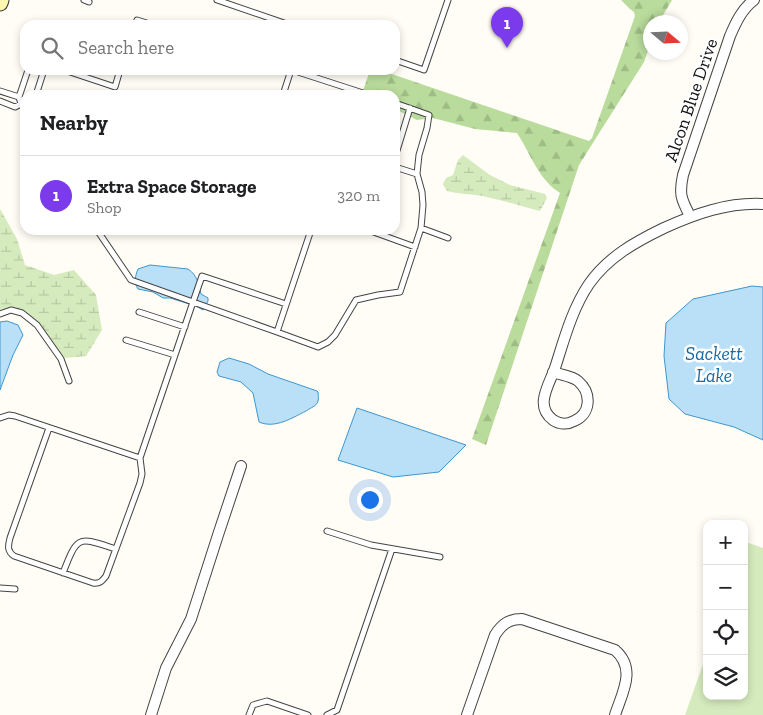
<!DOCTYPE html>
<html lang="en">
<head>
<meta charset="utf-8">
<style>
	body { margin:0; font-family:"Zilla Slab",serif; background:#f6f6f6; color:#202124 }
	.controls { position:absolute; right:15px; bottom:15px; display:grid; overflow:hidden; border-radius:10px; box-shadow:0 2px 8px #0003 }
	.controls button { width:45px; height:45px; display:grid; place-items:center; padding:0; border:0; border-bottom:1px solid #e0e0e0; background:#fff; color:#202124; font:25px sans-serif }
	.compass { position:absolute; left:643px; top:15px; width:45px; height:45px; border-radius:50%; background:#fff; box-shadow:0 2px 8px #0003; rotate:109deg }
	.you { position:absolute; left:369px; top:499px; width:18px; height:18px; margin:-12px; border:4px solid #fff; border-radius:50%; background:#1a73e8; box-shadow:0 0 0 8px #1a73e833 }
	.badge { display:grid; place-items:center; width:32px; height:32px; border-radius:50%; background:#7c3aed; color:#fff; font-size:16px; font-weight:700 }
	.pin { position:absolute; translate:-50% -41px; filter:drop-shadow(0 1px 2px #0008) }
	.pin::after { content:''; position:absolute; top:26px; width:18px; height:15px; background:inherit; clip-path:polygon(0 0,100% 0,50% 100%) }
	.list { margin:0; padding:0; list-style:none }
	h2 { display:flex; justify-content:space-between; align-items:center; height:65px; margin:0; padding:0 20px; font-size:21px }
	h2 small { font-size:16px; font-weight:400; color:#757577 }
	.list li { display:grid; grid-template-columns:32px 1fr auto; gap:15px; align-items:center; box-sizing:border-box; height:80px; padding:0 20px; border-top:1px solid #e0e0e0 }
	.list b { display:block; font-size:19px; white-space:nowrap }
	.list p { margin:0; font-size:16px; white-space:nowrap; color:#757577 }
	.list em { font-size:16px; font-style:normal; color:#757577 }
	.icon { flex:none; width:28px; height:28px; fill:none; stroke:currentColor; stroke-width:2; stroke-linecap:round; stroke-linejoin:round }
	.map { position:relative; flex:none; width:763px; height:715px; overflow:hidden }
	.search { position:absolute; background:#fff; box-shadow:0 2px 8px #0003; left:20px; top:20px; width:380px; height:55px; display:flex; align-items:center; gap:12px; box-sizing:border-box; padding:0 18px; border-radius:15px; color:#757577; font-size:19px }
	.panel { position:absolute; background:#fff; box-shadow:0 2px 8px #0003; left:20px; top:90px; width:380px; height:145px; border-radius:15px }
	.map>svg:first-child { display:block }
</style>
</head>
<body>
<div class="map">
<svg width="763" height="715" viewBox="0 0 763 715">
	<defs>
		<pattern id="forest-firs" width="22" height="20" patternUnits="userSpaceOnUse" patternTransform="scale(1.25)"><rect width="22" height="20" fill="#b9dc9c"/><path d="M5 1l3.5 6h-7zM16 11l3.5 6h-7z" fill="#9ebc85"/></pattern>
		<pattern id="wetland-marsh" width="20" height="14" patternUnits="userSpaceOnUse" patternTransform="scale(1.25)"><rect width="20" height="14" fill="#d5ebbd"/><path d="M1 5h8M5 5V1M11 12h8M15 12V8" fill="none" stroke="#b6c8a1"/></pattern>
	</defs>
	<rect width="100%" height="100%" fill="#fffdf5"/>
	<!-- forest -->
	<path fill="url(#forest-firs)" d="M621,0H672L659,22H650V45L644,62L579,165L486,445L472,439L560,193C556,190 551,187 548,183C534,168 528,149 517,133L475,129L433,118L417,120L395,109V95L362,94L370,70H380L589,141L592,138L635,16L634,12L630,9Z"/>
	<!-- wetland -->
	<path fill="url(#wetland-marsh)" d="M463,155L490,175L510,185L545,194L547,198L540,211C521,206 501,200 482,196C470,194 458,194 447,191L443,184L446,178L453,175L458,160Z
		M0,209L17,239L25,265L54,275L74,270L96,295L102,330L86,356L65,358L53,349L22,312L0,310Z"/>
	<!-- park -->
	<path fill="#d5ebbd" d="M746,542L763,548V715H685L707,653V696H744V547Z"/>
	<!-- water -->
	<path fill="#b9e0f7" stroke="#3f96cf" d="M150,265L188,269C197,275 199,284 201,294L208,298V301L203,310L196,306L170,298H163L153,292L138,289C134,283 135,276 138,269Z
		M752,286L763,287V440L734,427L685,414L669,399L664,356L666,323L693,299Z
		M7,321L18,325L23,335L13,355L0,390V322Z
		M229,358L249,364L268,374L317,391L318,392C318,395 319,398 318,401C317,406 310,408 306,411C292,418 275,429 259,422L253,393L241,382L219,376L217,372L220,362Z
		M357,408L466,445L439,472L393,477L338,460Z"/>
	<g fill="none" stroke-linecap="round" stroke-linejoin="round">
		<!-- service casing -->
		<g stroke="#444" stroke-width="7">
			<path id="service" d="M84,0L89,2
				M217,0L290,25
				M135,25L137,20L153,25
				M395,60L424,70L448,0
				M64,70L115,87L120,70
				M292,70L369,95
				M0,91L19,97L21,104L15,107L0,101
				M36,95L44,70
				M283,95L291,70
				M19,97L28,70
				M395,157L410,108
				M395,167L417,174
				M421,228L448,238
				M311,230L277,332L318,347L328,342L335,335L356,300L378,295L400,292L421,228L423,205L422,192L417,174L419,155L427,128L429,115L395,103
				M368,230L415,247
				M139,312L185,327
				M0,314L11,310L22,313L37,325L61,359L69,381
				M277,332L193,302L202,276L286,304
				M126,340L175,355
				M0,418L9,415L15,416L140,458L193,302L131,280L97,230
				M49,428L10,538C8,546 7,551 14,556L93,583C100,584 102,581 106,576L140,483L142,474L140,458
				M327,531L371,545L440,557
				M63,573C78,534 78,537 116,549
				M0,588L15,589
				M249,715L253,705L267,701L308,715
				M327,715L337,710L392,549"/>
		</g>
		<!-- minor casing -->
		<g stroke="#444" stroke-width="12">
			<path id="minor" d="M690,216C681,199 679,194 683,175L730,36C736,22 742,9 754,0
				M553,372C561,375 572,376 578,381C592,393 591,414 574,421C567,425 559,424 553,420C534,406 549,385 555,368C564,340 572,309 589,284C608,257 635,242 664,228C695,214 728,202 763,204
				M151,715L166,668L191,619L218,535L241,466
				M467,715L495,635C502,624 509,619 522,619L615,650C637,669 622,693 615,715"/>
		</g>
		<!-- secondary casing -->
		<g stroke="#333" stroke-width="17">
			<path id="secondary" d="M0,3L1,0"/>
		</g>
		<!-- service -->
		<use href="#service" stroke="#fff" stroke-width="5"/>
		<!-- minor -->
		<use href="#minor" stroke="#fff" stroke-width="10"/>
		<!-- secondary -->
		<use href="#secondary" stroke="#fff6b0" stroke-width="15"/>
	</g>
	<g text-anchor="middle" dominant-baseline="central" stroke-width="5" stroke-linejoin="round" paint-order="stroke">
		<!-- street labels -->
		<g font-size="18" fill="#111" stroke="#fff">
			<text transform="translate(691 100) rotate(-71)">Alcon Blue Drive</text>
		</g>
		<!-- water labels -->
		<g font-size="19" font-style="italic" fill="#1768a6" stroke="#fff">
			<text x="714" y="353">Sackett<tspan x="714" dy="22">Lake</tspan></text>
		</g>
	</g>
</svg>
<div class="controls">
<button>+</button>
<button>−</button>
<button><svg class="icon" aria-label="locate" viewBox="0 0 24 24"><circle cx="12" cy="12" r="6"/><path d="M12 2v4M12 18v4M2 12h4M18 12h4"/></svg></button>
<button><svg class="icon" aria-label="layers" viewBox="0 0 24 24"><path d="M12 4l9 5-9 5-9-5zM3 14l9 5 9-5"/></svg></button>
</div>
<svg class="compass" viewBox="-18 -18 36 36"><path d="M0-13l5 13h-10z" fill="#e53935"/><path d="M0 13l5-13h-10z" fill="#757577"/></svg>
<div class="you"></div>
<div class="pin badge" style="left:507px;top:48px">1</div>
<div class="search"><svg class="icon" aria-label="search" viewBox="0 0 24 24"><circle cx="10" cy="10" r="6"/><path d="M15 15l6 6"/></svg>Search here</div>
<section class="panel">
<h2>Nearby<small></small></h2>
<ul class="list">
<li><span class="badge">1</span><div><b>Extra Space Storage</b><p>Shop</p></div><em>320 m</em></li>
</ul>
</section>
</div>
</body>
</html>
